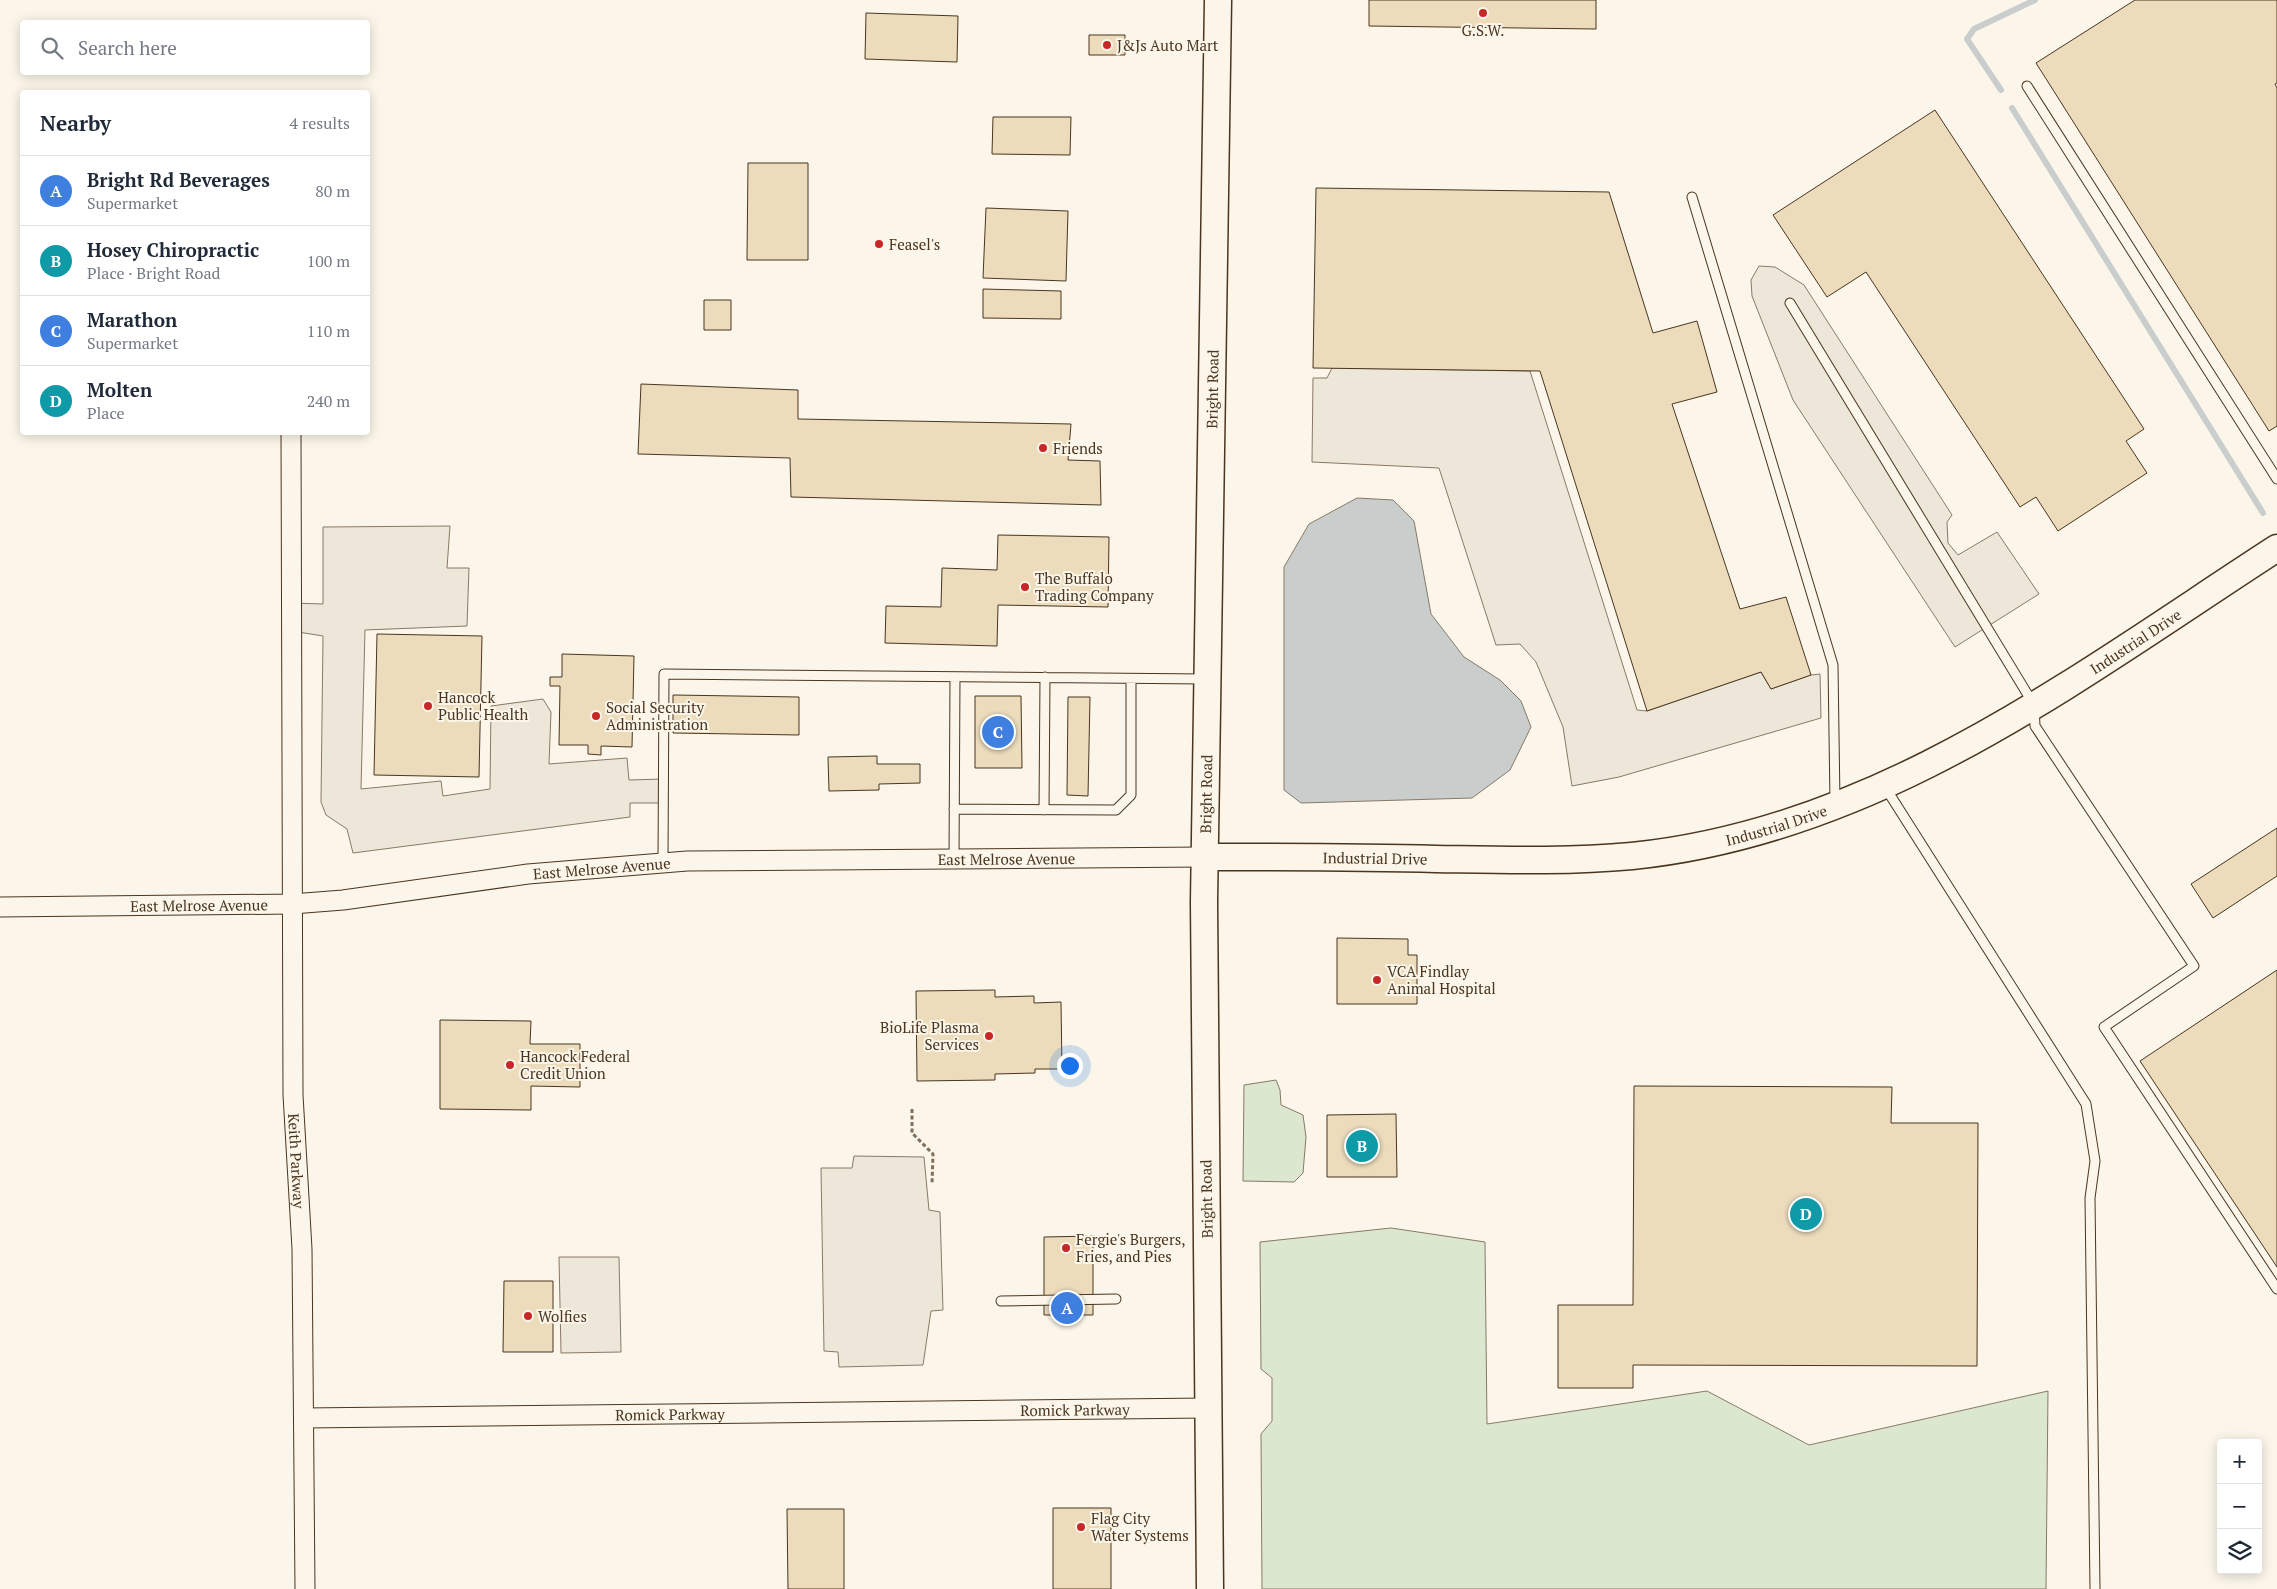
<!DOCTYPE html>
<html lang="en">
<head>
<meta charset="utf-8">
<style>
	body { margin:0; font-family:"PT Serif",serif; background:#f6f6f7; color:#1f2937 }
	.controls { position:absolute; right:15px; bottom:15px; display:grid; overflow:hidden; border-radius:5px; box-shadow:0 2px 12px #0003 }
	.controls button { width:45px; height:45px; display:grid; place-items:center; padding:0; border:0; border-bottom:1px solid #e0e1e3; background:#fff; color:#1f2937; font:25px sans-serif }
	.you { position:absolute; left:1069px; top:1065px; width:18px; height:18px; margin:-12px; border:4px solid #fff; border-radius:50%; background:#1a73e8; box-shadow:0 0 0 8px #1a73e833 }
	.badge { display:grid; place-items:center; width:32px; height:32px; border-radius:50%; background:#c62828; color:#fff; font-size:16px; font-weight:700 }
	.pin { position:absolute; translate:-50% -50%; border:2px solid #fff; box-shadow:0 1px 5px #0006 }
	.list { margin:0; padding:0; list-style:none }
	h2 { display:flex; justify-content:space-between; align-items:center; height:65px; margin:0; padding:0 20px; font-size:21px }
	h2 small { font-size:16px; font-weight:400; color:#747a83 }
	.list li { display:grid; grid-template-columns:32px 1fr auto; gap:15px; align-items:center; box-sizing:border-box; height:70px; padding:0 20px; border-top:1px solid #e0e1e3 }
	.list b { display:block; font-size:19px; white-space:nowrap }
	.list p { margin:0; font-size:16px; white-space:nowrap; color:#747a83 }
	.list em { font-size:16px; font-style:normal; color:#747a83 }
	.icon { flex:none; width:28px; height:28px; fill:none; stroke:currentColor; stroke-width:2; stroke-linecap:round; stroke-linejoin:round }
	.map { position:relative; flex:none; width:2277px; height:1589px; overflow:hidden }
	.search { position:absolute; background:#fff; box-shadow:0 2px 12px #0003; left:20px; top:20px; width:350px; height:55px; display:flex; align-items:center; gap:12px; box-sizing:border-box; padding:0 18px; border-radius:5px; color:#747a83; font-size:19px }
	.panel { position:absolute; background:#fff; box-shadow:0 2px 12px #0003; left:20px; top:90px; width:350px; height:345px; border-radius:5px }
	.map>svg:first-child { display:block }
</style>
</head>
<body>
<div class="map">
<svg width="2277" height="1589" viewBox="0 0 2277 1589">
	<rect width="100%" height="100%" fill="#fbf6e9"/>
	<!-- green -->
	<path fill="#dce7d0" stroke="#887966" d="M1276,1080L1280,1090L1281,1105L1303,1115L1306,1137L1303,1173L1294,1182L1243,1181L1244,1085Z
		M1391,1228L1485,1242L1487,1424L1707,1391L1809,1445L2048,1391L2046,1589H1262L1261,1434L1272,1421V1378L1261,1369L1260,1242Z"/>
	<!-- parking -->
	<path fill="#ede7d9" stroke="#887966" d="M1759,266L1775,267L1804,285L1952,515L1947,522L1948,543L1958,555L1997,532L2039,594L1955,647L1793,400L1752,296L1751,280Z
		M1332,368L1530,371L1637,710L1647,711L1761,672L1771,689L1811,675L1820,674L1821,718L1619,777L1572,786L1563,727L1536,662L1520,644L1496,645L1439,468L1312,462L1313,378H1327Z
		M450,526L447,568H469L467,626L365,630L361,789L441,781L443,796L490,789L491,706L543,699L551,712L549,764L627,758L629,780L663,779V803H630V817L353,853L347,829L326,815L321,802L323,636L292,631V603L323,604V527Z
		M854,1156L924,1157L929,1210L940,1212L943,1310L931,1311L923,1365L839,1367L838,1352L824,1351L821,1168H852Z
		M559,1257H619L621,1352L561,1353Z"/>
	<!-- water -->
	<path fill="#c9cecd" stroke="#887966" d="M1357,498L1393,500L1414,521L1431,614L1464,657L1500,680L1521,701L1531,727L1510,770L1472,798L1301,803L1284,790V567L1309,524Z"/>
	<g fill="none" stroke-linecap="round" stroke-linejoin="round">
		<!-- stream -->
		<path stroke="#c9cecd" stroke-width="6" d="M2001,90L1967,39L1974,29L2035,0
			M2012,108L2263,513"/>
	</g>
	<!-- building -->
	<path fill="#ecdcbc" stroke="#4a3520" d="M1369,0H1596V29L1369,26Z
		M2135,0H2277V83L2275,84L2277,88V426L2269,431L2036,63Z
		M866,13L958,16L957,62L865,59Z
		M1089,35H1125V55H1089Z
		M1935,110L2144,429L2126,441L2147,473L2058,531L2036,497L2020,507L1866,272L1827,297L1773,215Z
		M993,117H1071L1070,155L992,154Z
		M748,163H808V260H747Z
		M1316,188L1609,192L1653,333L1697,321L1717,392L1672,404L1740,609L1786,597L1811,675L1771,689L1761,672L1647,711L1540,371L1313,368Z
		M986,208L1068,211L1066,281L983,278Z
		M983,289L1061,291V319L983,318Z
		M704,300H731V330H704Z
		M641,384L798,390V419L1071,424L1068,460L1100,461L1101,505L791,497L790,458L638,454Z
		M998,535L1109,537L1108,607L998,605L997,646L885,643L886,606L941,607L942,568L997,570Z
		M377,634L482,636L479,777L374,775Z
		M562,654L634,656L632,747L601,746V755L588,754V745H559L560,686H550V677H562Z
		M673,695L799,697V735L673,733Z
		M975,696H1021L1022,768H975Z
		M1068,697H1090L1088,796L1067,795Z
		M877,756V764H920V783L879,784V790L829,791L828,757Z
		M2277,828V876L2213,918L2191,884Z
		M1337,938L1408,939V955H1417V1004H1337Z
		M2277,970V1267L2140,1061Z
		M995,990V997L1034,996V1003L1061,1002L1062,1069H1035V1073L995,1074V1080L917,1081L916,991Z
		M440,1020L531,1021L530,1044H580V1087L531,1086V1110L440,1109Z
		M1634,1086L1892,1087L1891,1123H1978L1977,1366L1633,1365V1388H1558V1305H1633Z
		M1396,1114L1397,1177H1327V1115Z
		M1093,1236V1315H1044V1237Z
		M504,1281H553V1352H503Z
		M1053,1508H1111V1589H1053Z
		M787,1509H844V1589H788Z"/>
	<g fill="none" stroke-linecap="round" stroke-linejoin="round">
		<!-- lane casing -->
		<g stroke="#4a3520" stroke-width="11">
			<path id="lane" d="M2027,86L2277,479
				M1692,197L1833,665L1835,802
				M1790,303L2034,705L2035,726L2194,966L2104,1027L2277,1289
				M1885,787L2086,1104L2095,1161L2090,1198L2095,1589
				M954,809L1116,810L1131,795V679
				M1044,810L1045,677
				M954,859L955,677
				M663,862L664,674L1205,679
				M1001,1301L1116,1299"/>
		</g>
		<!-- street casing -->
		<g stroke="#4a3520" stroke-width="21">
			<g id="street">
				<path id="s1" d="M291,432L293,1095L302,1249L305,1589"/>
				<path id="s2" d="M0,907L292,904L343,900L528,874L687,861L1205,857"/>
				<path id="s3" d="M304,1418L1208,1408"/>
			</g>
		</g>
		<!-- secondary casing -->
		<g stroke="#4a3520" stroke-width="29">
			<g id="secondary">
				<path id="s4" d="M1205,857C1282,857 1359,857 1436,859C1502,860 1567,862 1632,856C1879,831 2076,678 2277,548"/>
				<path id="s5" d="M1210,1589L1204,902L1218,0"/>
			</g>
		</g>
		<!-- path -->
		<path stroke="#7f6f5c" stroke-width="3" stroke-dasharray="4 2.5" stroke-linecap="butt" d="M912,1109V1133L933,1154L932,1184"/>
		<!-- lane -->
		<use href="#lane" stroke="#fbf6e9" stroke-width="9"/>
		<!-- street -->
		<use href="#street" stroke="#fbf6e9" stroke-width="19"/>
		<!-- secondary -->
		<use href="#secondary" stroke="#fbf6e9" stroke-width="26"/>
	</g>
	<!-- markers -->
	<g fill="#c62828" stroke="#fbf6e9" stroke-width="2">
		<circle cx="1483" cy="13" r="5"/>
		<circle cx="1107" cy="45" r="5"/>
		<circle cx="879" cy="244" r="5"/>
		<circle cx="1043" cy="448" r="5"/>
		<circle cx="1025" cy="587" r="5"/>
		<circle cx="428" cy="706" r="5"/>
		<circle cx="596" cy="716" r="5"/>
		<circle cx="1377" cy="980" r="5"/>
		<circle cx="989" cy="1036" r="5"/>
		<circle cx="510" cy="1065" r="5"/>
		<circle cx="1066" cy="1248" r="5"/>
		<circle cx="528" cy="1316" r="5"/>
		<circle cx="1081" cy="1527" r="5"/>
	</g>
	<g text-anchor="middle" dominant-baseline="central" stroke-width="4" stroke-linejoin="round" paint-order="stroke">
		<!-- poi labels -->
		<g font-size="15" fill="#4a3520" stroke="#fbf6e9" text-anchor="start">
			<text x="1483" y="30" text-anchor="middle">G.S.W.</text>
			<text x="1117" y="45">J&amp;Js Auto Mart</text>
			<text x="889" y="244">Feasel's</text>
			<text x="1053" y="448">Friends</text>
			<text x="1035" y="578">The Buffalo<tspan x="1035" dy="17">Trading Company</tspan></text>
			<text x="438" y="697">Hancock<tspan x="438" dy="17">Public Health</tspan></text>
			<text x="606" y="707">Social Security<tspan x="606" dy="17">Administration</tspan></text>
			<text x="1387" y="971">VCA Findlay<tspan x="1387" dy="17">Animal Hospital</tspan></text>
			<text x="979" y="1027" text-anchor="end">BioLife Plasma<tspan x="979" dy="17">Services</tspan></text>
			<text x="520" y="1056">Hancock Federal<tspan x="520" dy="17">Credit Union</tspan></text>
			<text x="1076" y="1239">Fergie's Burgers,<tspan x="1076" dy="17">Fries, and Pies</tspan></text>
			<text x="538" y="1316">Wolfies</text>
			<text x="1091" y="1518">Flag City<tspan x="1091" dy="17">Water Systems</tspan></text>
		</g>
		<!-- street labels -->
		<g font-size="15" fill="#4a3520" stroke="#fbf6e9">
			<text stroke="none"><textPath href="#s5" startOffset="1200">Bright Road</textPath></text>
			<text stroke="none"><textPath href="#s4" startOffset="980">Industrial Drive</textPath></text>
			<text stroke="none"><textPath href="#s5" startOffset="795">Bright Road</textPath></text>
			<text stroke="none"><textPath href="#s4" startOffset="575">Industrial Drive</textPath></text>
			<text stroke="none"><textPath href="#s4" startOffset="170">Industrial Drive</textPath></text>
			<text stroke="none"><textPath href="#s2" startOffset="1009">East Melrose Avenue</textPath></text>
			<text stroke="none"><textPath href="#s2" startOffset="604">East Melrose Avenue</textPath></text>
			<text stroke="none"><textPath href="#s2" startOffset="199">East Melrose Avenue</textPath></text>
			<text stroke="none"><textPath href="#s1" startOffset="729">Keith Parkway</textPath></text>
			<text transform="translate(1206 1199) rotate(-91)">Bright Road</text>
			<text stroke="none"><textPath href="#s3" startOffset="771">Romick Parkway</textPath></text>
			<text stroke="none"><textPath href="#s3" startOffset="366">Romick Parkway</textPath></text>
		</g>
	</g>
</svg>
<div class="controls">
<button>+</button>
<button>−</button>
<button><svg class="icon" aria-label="layers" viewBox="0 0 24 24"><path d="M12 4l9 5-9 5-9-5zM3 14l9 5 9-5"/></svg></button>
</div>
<div class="you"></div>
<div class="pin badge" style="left:1067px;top:1308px;background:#3f7fe0">A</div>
<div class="pin badge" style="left:1362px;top:1146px;background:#0f9aa8">B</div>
<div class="pin badge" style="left:998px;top:732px;background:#3f7fe0">C</div>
<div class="pin badge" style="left:1806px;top:1214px;background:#0f9aa8">D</div>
<div class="search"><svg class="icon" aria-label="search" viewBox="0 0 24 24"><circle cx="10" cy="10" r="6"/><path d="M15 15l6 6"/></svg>Search here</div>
<section class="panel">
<h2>Nearby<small>4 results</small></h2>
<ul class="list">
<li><span class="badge" style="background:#3f7fe0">A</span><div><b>Bright Rd Beverages</b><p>Supermarket</p></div><em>80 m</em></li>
<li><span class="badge" style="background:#0f9aa8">B</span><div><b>Hosey Chiropractic</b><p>Place · Bright Road</p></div><em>100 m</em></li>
<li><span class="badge" style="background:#3f7fe0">C</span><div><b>Marathon</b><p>Supermarket</p></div><em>110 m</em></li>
<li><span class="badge" style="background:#0f9aa8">D</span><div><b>Molten</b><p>Place</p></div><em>240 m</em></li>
</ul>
</section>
</div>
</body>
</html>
